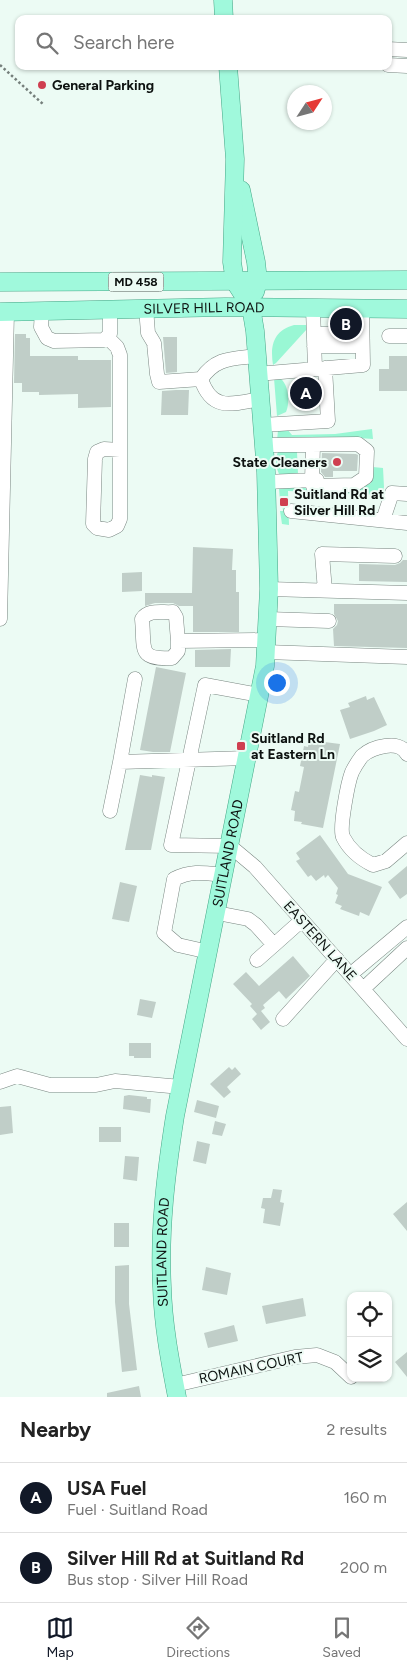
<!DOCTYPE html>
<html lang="en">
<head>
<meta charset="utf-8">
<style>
	body { margin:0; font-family:Figtree,sans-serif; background:#f6f6f6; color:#222 }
	.controls { position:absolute; right:15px; bottom:15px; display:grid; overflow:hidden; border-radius:10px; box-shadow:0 1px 4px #0004 }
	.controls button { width:45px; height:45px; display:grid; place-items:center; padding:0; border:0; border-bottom:1px solid #e0e0e0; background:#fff; color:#222; font:25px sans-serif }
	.compass { position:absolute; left:287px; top:85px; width:45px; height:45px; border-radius:50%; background:#fff; box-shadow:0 1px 4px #0004; rotate:54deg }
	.you { position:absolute; left:276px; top:682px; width:18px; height:18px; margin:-12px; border:4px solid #fff; border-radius:50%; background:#1a73e8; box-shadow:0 0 0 8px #1a73e833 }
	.badge { display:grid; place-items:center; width:32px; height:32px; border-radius:50%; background:#111827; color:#fff; font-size:16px; font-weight:700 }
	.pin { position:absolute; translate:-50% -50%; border:2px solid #fff; box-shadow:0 1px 5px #0006 }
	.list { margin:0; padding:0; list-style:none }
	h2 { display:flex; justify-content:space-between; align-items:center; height:65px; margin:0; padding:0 20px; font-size:21px }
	h2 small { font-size:16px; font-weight:400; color:#767676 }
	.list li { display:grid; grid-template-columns:32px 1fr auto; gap:15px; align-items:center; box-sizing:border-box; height:70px; padding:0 20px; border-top:1px solid #e0e0e0 }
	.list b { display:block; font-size:19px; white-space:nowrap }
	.list p { margin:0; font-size:16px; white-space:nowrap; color:#767676 }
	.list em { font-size:16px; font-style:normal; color:#767676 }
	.icon { flex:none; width:28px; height:28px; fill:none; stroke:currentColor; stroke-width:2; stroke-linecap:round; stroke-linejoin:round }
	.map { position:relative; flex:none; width:407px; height:1397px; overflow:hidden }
	.search { position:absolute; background:#fff; box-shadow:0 1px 4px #0004; left:15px; right:15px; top:15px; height:55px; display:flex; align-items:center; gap:12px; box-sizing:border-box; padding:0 18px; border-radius:10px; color:#767676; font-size:19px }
	.sheet { height:205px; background:#fff }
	nav { display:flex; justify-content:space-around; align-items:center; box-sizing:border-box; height:70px; border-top:1px solid #e0e0e0; background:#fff; font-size:14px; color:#767676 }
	nav a { display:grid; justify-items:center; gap:2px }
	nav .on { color:#111827 }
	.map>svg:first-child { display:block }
</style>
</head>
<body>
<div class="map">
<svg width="407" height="1397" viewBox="0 0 407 1397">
	<rect width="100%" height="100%" fill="#ecfbf4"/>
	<!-- green -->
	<path fill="#99f7d4" d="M294,325H308L307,329L276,363L273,365C270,346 273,331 294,325Z
		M274,378L281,379C289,386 290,403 286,412L277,416Z
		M287,429L292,435L335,434L372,429L373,439L359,438L277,441L278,430Z
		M278,452H297L298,474H279C276,468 275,458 278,452Z
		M373,467L383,468L384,487L382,495L288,491L289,525L282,524L280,511H283L282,501H280L279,489L280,485L304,486L307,490L358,489L371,483Z"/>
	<!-- building -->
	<path fill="#c0cec8" d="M15,334H26V338H30V356H78V360H111V407L78,408V394L39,395V392H22V383H14Z
		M163,337H177V372L166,373Z
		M389,356H407V391H379V369H389Z
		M317,384L318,399L293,402L291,386Z
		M176,390H189L188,415H161L162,391Z
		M322,453L356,454L358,455L357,471H333V477H325L321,472Z
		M193,547L233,549L232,570H236V592H239V632H193V606H179L173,603H155L145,606V593H192Z
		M403,560H407V582L359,581V564L395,565L400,563Z
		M142,572V591L122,592V573Z
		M334,604H407V648L334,646L333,629L337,625L338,621L334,614Z
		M231,649L230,667H195V650Z
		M156,667L186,673L170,752H153L140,750Z
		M366,696L367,700L374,697L387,725L374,731L350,739L340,710L350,707L348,703Z
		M309,740L340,744L323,828L301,824L302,822L294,821L295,811L291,810L295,791L299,792L304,767L300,766L304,746L308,747Z
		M140,775L152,777V775L165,777L151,850H125Z
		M320,835L348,874L382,887L369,916L360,912L359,916L340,909L342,906L335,903L338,895L336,894L338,888L328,875L325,878L324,875L316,881L311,875L308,877L296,861L300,859L296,853Z
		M407,866V894L400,899L388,882Z
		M120,882L137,886L129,922L112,919Z
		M293,956L310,976L286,999L279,991L263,1005L265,1008L261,1011L270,1022L261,1030L252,1019L257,1014L250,1006L252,1004L233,984L246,972L259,986Z
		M140,999L156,1002L152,1018L137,1015Z
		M129,1043H151V1058H134V1056H129Z
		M229,1067L232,1070L235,1067L241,1074L227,1087L231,1092L224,1098L210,1084Z
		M129,1095L147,1097V1099H151L150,1113L123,1109L124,1096Z
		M197,1100L219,1106L216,1118L194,1112Z
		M11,1106L13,1133L0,1135V1107Z
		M215,1121L226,1124L222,1136L212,1134Z
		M99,1127H121V1142H99Z
		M197,1141L210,1144L206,1164L193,1161Z
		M125,1156L139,1157L137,1181L123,1179Z
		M273,1189L282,1190L280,1202L284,1203L280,1226L263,1223L265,1209L261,1208L263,1198H271Z
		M407,1202V1231L393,1214Z
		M114,1223H129V1247H114Z
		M129,1265V1304L137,1370L122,1372L115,1302V1266Z
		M206,1267L231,1273L227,1295L202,1290Z
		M303,1298L306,1316L266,1324L262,1306Z
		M234,1325L238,1341L208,1348L204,1333Z
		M407,1352V1377L395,1362Z
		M139,1386L141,1397H107V1393Z"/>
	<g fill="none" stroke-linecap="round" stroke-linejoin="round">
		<!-- minor casing -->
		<g stroke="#798681" stroke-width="15">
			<path id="minor" d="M388,49L407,50
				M388,65L407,66
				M146,308L148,333L154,343L157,374L159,382L201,379C212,412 232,404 260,399
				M313,308L315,369
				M42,311L41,327L47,338L54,341L104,340L110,334V309
				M314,334H362
				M389,336H407
				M108,338L117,347L120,355V519L117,526L109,530L97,528L93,524L95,459L97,452L104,449L120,450
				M314,346H362
				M257,374L363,365L362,308
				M201,379C216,357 232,359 256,356
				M262,425L328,421L325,368
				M264,445L358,444L367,451L366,477L354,485L313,486L312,480L266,482
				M313,445L312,480H317
				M291,511L407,523
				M383,520L392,493L407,494
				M269,589L407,593
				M325,591L322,554L395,556
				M0,619L7,312
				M268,619L329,621
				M178,641L176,617L173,612C162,613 149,609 142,619C145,649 137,660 172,658L178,651V641L267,640
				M266,652L407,657
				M135,679L120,762L247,758
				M260,695L205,685L171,845L230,846L255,867L407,1039
				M407,754C399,739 372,747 362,756C359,760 354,768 352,772C348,782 339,828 343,837C349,849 361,859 373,865L386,861L407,843
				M110,811L120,762
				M217,913L248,919L256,925L274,945L302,920
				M209,952L178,945L164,933L174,879C192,870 205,873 224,875
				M257,960L274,945
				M351,974L407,927
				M363,989L407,948
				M283,1019L337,959
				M0,1082L17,1076L50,1085H96L115,1081L181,1087
				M175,1385L295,1357L317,1355L335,1362L351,1377"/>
		</g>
		<!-- major casing -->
		<g stroke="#44a686" stroke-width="19">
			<g id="major">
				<path d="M223,0L224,19"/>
				<path d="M241,190L256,262L258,281L255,292"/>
				<path d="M0,282L407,280"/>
				<path id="s1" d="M0,312L225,307L407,309"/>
				<path id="s2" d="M177,1397C170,1361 163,1324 162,1287C159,1229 166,1173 175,1116L265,666L269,589L266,472L255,331L251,307L235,282L232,262L235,159L228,66"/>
			</g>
		</g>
		<!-- path -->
		<path stroke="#757f7b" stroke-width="2.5" stroke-dasharray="2.5 2.5" stroke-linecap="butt" d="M0,65L44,105"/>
		<!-- minor -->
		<use href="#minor" stroke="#fff" stroke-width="14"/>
		<!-- major -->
		<use href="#major" stroke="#a0f9dc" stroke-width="18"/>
	</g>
	<!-- markers -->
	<g fill="#cf3f50" stroke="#ecfbf4" stroke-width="2">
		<circle cx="42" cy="85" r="5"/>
		<circle cx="337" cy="462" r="5"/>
		<rect x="279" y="497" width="10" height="10" rx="2.5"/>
		<rect x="236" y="741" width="10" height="10" rx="2.5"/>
	</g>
	<g text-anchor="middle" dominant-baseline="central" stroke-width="4" stroke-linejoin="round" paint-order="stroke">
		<!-- shield labels -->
		<rect fill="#ecfbf4" stroke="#505854" stroke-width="1" x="108.5" y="272.5" width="55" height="19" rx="4"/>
		<g font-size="12" font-weight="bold" fill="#0d1210">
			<text x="136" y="282">MD 458</text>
		</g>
		<!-- poi labels -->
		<g font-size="14" font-weight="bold" fill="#0d1210" stroke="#ecfbf4" text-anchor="start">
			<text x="52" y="85">General Parking</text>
			<text x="327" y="462" text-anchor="end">State Cleaners</text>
			<text x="294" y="494">Suitland Rd at<tspan x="294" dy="16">Silver Hill Rd</tspan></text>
			<text x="251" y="738">Suitland Rd<tspan x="251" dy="16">at Eastern Ln</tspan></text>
		</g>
		<!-- street labels -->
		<g font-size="14" fill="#0d1210" stroke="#ecfbf4">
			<text stroke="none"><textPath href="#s1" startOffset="204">SILVER HILL ROAD</textPath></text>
			<text stroke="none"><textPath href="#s2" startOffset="551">SUITLAND ROAD</textPath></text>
			<text transform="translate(320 941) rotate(48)">EASTERN LANE</text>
			<text stroke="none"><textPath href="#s2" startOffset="146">SUITLAND ROAD</textPath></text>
			<text transform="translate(251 1368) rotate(-12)">ROMAIN COURT</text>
		</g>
	</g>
</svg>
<div class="controls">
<button><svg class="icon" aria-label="locate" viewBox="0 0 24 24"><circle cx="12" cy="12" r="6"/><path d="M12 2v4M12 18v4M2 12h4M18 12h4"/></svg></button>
<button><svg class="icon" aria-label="layers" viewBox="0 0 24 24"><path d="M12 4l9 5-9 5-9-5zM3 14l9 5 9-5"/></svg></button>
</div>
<svg class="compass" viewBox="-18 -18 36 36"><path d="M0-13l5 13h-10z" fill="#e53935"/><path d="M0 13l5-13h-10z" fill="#767676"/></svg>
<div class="you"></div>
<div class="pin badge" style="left:306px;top:393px">A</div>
<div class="pin badge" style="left:346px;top:324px">B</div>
<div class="search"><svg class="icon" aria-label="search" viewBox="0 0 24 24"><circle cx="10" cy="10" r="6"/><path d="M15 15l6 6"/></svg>Search here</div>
</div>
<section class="sheet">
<h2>Nearby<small>2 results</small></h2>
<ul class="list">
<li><span class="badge">A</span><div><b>USA Fuel</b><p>Fuel · Suitland Road</p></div><em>160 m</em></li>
<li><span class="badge">B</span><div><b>Silver Hill Rd at Suitland Rd</b><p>Bus stop · Silver Hill Road</p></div><em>200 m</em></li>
</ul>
</section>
<nav>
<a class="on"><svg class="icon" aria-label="map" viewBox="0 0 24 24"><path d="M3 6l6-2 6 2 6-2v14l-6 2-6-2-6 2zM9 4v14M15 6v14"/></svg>Map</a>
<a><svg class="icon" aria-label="directions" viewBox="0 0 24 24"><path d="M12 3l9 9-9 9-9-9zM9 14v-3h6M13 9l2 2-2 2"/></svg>Directions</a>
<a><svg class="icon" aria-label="saved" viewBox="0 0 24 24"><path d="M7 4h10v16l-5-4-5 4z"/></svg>Saved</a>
</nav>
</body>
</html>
